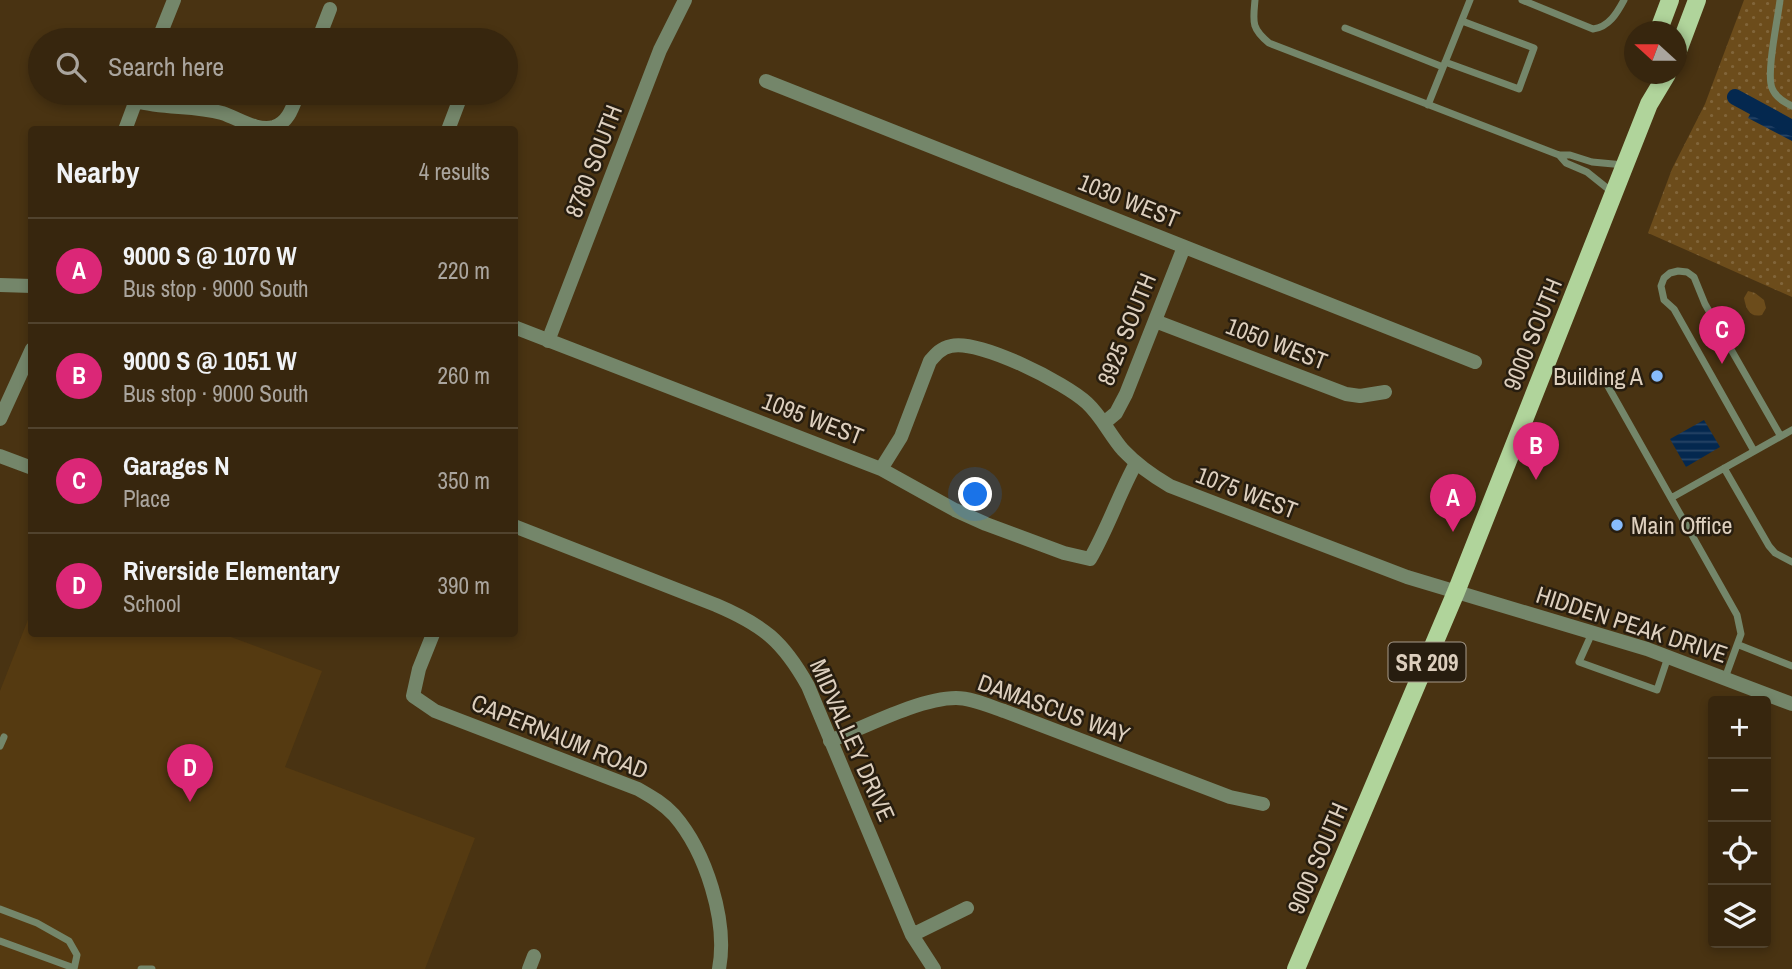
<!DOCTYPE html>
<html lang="en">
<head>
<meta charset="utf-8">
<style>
	body { margin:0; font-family:"Archivo Narrow",sans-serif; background:#3e2e17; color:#f1f3f6 }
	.controls { position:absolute; right:21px; bottom:21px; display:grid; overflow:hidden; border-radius:7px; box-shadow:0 4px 10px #0003 }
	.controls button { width:63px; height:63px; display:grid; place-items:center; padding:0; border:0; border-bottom:2px solid #51432e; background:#37260e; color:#f1f3f6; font:35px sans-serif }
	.compass { position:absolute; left:1624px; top:21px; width:63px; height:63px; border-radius:50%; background:#37260e; box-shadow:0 4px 10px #0003; rotate:291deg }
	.you { position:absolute; left:976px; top:495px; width:24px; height:24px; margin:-18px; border:5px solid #fff; border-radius:50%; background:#1a73e8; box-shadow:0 0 0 10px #1a73e833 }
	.badge { display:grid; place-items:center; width:46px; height:46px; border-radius:50%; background:#db2777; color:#fff; font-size:23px; font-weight:700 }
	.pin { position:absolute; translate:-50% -58px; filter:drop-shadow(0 2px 4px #0008) }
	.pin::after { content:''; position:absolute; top:37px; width:24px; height:21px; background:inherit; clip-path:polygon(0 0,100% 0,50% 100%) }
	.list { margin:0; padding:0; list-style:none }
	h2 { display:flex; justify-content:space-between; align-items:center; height:91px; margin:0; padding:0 28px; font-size:30px }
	h2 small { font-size:23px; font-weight:400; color:#aaa59e }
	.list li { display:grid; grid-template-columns:46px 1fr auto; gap:21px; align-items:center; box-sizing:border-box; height:105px; padding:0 28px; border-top:2px solid #51432e }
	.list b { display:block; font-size:26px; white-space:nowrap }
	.list p { margin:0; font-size:23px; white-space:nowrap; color:#aaa59e }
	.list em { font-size:23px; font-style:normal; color:#aaa59e }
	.icon { flex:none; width:38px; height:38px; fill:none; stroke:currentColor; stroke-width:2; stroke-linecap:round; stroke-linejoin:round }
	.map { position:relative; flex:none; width:1792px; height:969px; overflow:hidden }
	.search { position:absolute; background:#37260e; box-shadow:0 4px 10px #0003; left:28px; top:28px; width:490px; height:77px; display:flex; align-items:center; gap:18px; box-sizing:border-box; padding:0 24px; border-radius:38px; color:#aaa59e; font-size:26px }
	.panel { position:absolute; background:#37260e; box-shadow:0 4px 10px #0003; left:28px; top:126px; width:490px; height:511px; border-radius:7px }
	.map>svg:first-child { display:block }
</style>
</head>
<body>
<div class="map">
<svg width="1792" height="969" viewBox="0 0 1792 969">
	<defs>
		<pattern id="grass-dots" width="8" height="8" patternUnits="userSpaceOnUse" patternTransform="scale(1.75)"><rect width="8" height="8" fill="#6c4c1b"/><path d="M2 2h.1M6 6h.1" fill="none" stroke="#81653a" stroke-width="1.8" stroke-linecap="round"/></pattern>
		<pattern id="park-crowns" width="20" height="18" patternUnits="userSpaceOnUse" patternTransform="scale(1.75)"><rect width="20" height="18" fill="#6c4c1b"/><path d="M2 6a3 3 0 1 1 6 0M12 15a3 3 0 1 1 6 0" fill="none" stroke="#81653a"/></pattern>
		<pattern id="water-rules" width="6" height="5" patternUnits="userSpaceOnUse" patternTransform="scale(1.75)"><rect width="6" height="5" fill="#04284f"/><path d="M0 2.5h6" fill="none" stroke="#284667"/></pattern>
	</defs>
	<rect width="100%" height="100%" fill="#493312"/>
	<!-- built -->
	<path fill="#553a11" d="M31,612L32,634H223L322,671L285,767L475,838L425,969H0V691Z"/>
	<!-- grass -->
	<path fill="url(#grass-dots)" d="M1744,0H1792V297L1648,233L1672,169L1705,104Z"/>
	<!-- park -->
	<path fill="url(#park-crowns)" d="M1748,291L1755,293L1764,300L1766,308L1762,315C1749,318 1746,308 1744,298Z"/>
	<!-- water -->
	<path fill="url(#water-rules)" d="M1757,102L1792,120V141L1748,118Z
		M1704,420L1720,447L1686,467L1670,439Z"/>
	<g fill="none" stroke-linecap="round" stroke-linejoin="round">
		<!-- canal -->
		<path stroke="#04284f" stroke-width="16" d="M1735,97L1792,128"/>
		<!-- lane -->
		<path stroke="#74866a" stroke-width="7" d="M1255,0C1253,22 1251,28 1269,43L1559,155H1570L1592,162L1624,165
			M1522,0L1593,29C1609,27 1617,13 1624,0
			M1780,0C1778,18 1766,73 1772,88C1775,97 1784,102 1792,106
			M1345,28L1443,67
			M1445,62L1519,89L1534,48L1462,21
			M1428,105L1470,0
			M1559,155L1566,163L1587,172L1612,192
			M1605,381L1737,615L1741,634L1725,678
			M1754,451L1674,309L1664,300L1661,286L1664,278L1670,273L1678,271L1687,272L1694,277L1705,304L1780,435
			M1724,468L1769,546L1775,553L1792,562
			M1671,498L1792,430
			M1592,633L1579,662L1657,690L1668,657
			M1739,645L1792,666
			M0,746L4,737
			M0,909L37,923L69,941L77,955L74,969
			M0,941L74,968
			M141,969H152"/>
		<!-- street -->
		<path stroke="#74866a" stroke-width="14" d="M158,40L174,0
			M318,40L330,9
			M766,81L1475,362
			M136,101C164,109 193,105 222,113C238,118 257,132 274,127C289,122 293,106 298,93
			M125,130L138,95
			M448,130L462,93
			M0,285L32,286
			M1155,321L1346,394L1360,396L1385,392
			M514,327L881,469L955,510L986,524L1064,553L1090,559C1108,528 1119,494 1136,463
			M548,341L660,50L685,0
			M0,419L32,349
			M1104,423L1116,413L1126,394L1184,247
			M0,456L32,468
			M881,469L901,437L930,361C936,354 941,348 951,346C979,339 1066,383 1087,403C1102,417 1110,435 1123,450C1137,465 1153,476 1170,486L1407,577L1647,649L1792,704
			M514,526L716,605C763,625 783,641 808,686L912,935L934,969
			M433,634L419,669L413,696L435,711L638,789C652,797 664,804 674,815C706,852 728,921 719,969
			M830,741C865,727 920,698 956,698C972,698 989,706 1004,711L1230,797L1263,804
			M912,935L967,908
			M529,969L534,956"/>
		<!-- primary -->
		<path stroke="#b0d49b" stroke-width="18" d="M1658,32L1670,0
			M1676,56L1697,0
			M1296,969L1456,592L1649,104L1667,74"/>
	</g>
	<!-- markers -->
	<g fill="#87bbfb" stroke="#271d0f" stroke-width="2.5">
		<circle cx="1657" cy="376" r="7"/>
		<circle cx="1617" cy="525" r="7"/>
	</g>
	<g text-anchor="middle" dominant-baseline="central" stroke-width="5" stroke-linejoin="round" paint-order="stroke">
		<!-- shield labels -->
		<rect fill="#271d0f" stroke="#a69a8a" stroke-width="2" x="1388.5" y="642.5" width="77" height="39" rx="5"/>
		<g font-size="23" font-weight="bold" fill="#ddcfbe">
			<text x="1427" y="662">SR 209</text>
		</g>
		<!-- street labels -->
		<g font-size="24" fill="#ddcfbe" stroke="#271d0f">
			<text transform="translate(593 161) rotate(-69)">8780 SOUTH</text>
			<text transform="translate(1129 200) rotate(22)">1030 WEST</text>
			<text transform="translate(1126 329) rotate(-68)">8925 SOUTH</text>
			<text transform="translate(1532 334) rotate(-68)">9000 SOUTH</text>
			<text transform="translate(1277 343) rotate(21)">1050 WEST</text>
			<text transform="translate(813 418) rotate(21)">1095 WEST</text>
			<text transform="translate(1247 492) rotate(21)">1075 WEST</text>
			<text transform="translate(1632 624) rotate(18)">HIDDEN PEAK DRIVE</text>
			<text transform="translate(1054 708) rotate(20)">DAMASCUS WAY</text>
			<text transform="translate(560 736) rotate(22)">CAPERNAUM ROAD</text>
			<text transform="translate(853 740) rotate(66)">MIDVALLEY DRIVE</text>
			<text transform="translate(1317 858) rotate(-67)">9000 SOUTH</text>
		</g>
		<!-- poi labels -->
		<g font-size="24" fill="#ddcfbe" stroke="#271d0f" text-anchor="end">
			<text x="1643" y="376">Building A</text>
			<text x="1631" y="525" text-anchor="start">Main Office</text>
		</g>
	</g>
</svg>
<div class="controls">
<button>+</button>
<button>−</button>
<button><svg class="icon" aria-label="locate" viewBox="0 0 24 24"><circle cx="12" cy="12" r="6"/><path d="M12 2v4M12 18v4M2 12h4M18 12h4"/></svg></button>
<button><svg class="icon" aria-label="layers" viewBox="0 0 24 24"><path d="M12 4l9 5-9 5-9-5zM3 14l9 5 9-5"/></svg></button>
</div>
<svg class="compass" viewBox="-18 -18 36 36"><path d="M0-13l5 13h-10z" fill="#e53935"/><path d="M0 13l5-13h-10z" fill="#aaa59e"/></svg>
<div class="you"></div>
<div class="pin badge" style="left:1453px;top:532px">A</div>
<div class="pin badge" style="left:1536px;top:480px">B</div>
<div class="pin badge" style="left:1722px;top:364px">C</div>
<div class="pin badge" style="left:190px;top:802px">D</div>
<div class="search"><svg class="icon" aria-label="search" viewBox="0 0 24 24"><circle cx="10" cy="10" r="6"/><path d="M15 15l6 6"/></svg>Search here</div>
<section class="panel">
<h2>Nearby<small>4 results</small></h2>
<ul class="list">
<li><span class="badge">A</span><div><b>9000 S @ 1070 W</b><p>Bus stop · 9000 South</p></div><em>220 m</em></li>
<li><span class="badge">B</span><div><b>9000 S @ 1051 W</b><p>Bus stop · 9000 South</p></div><em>260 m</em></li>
<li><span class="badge">C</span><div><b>Garages N</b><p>Place</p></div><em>350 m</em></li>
<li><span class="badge">D</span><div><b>Riverside Elementary</b><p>School</p></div><em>390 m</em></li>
</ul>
</section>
</div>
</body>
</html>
